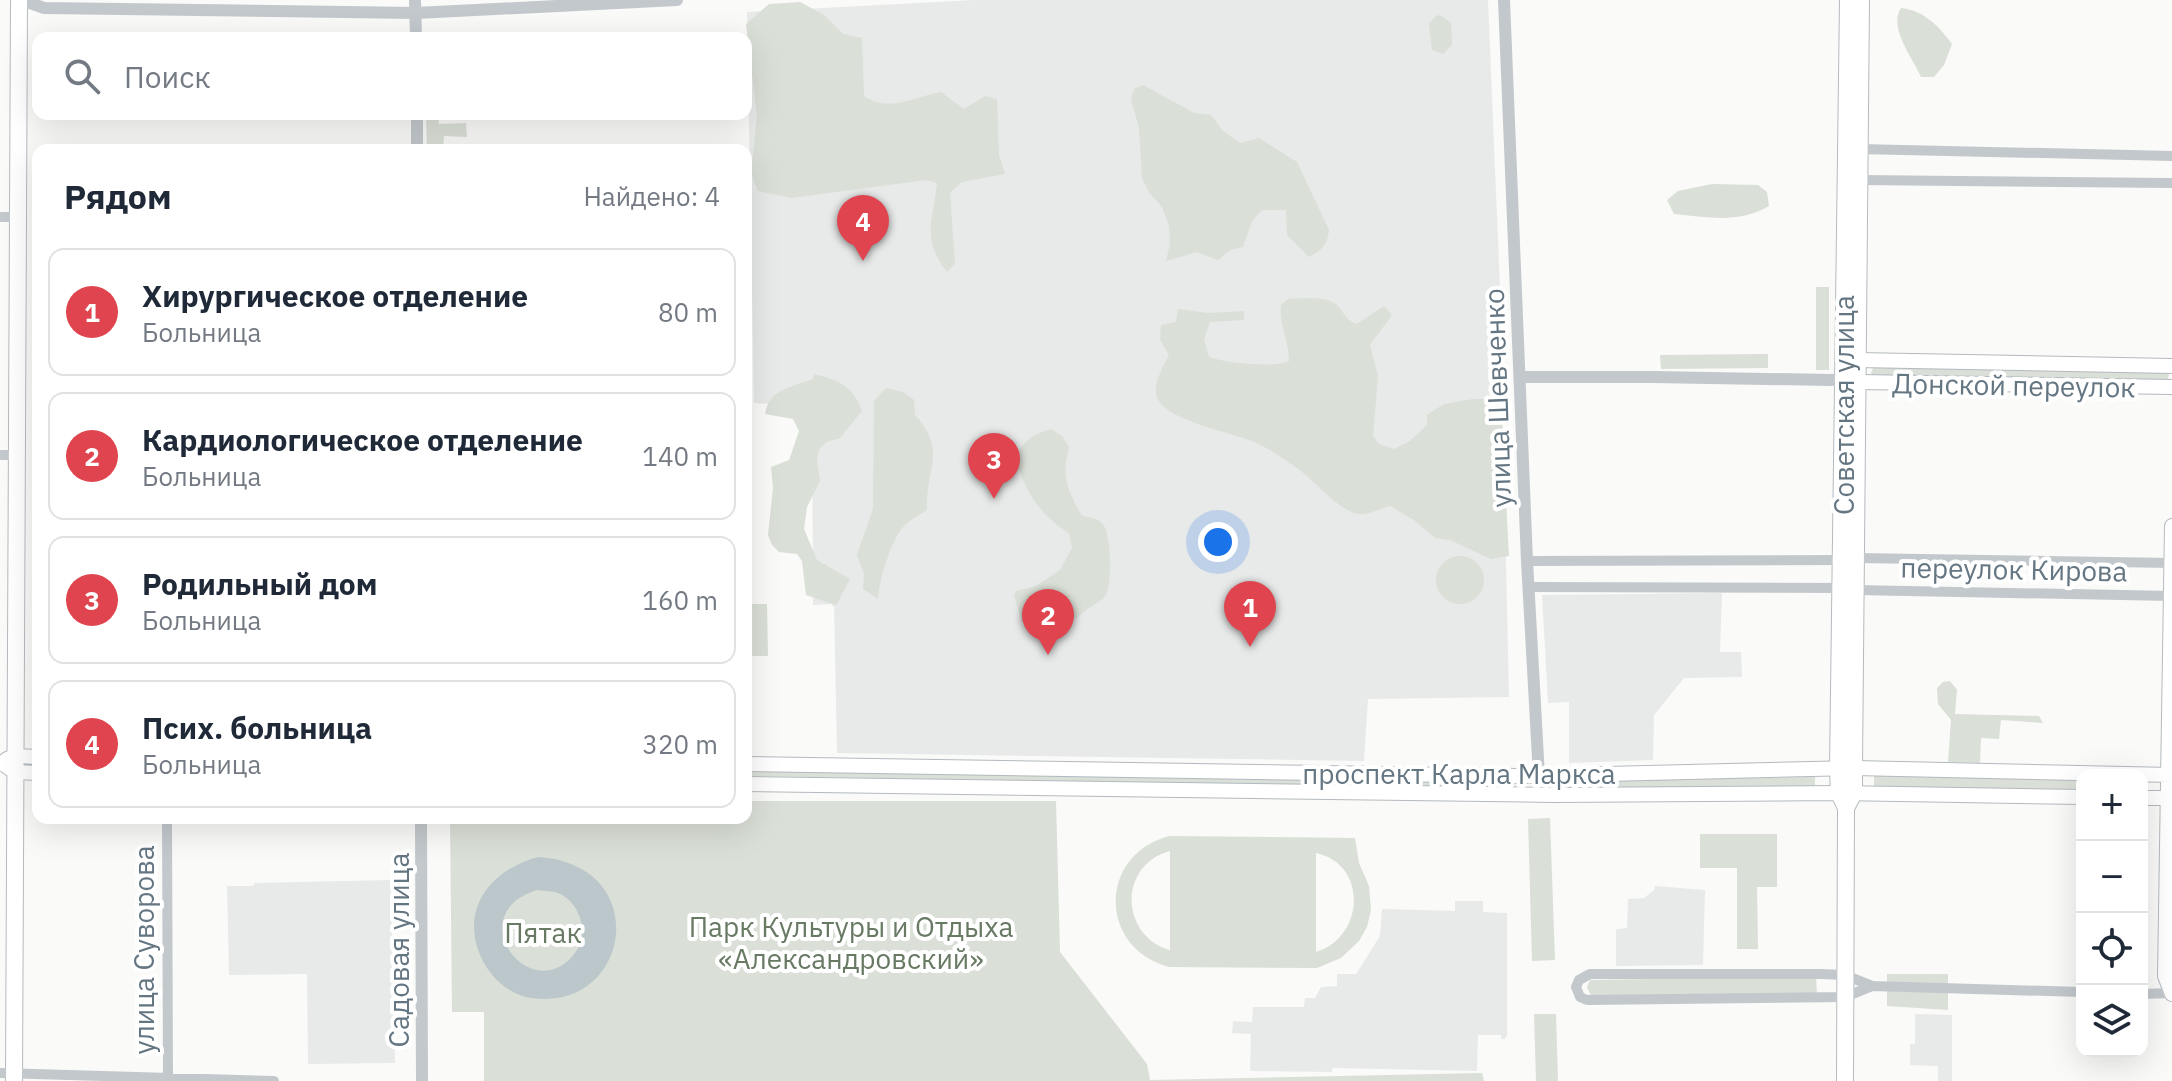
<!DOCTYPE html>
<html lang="ru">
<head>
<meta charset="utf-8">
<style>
	body { margin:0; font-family:"IBM Plex Sans",sans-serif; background:#f2f2f3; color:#1f2937 }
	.controls { position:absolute; right:24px; bottom:24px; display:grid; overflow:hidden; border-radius:16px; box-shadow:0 8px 32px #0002 }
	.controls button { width:72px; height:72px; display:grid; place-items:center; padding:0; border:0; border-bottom:2px solid #e0e1e3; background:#fff; color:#1f2937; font:40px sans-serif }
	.you { position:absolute; left:1218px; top:542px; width:28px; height:28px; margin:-20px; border:6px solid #fff; border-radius:50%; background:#1a73e8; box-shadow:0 0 0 12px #1a73e833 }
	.badge { display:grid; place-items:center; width:52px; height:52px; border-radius:50%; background:#e4572e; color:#fff; font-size:26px; font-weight:700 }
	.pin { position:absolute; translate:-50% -66px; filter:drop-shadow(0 2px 4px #0008) }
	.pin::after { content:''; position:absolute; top:42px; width:28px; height:24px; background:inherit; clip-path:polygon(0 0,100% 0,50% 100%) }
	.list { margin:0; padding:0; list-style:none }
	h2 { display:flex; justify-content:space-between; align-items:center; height:104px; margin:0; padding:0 32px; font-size:34px }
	h2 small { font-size:26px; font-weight:400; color:#747a83 }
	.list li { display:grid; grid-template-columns:52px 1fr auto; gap:24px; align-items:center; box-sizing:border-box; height:128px; margin:0 16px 16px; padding:0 16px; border:2px solid #e0e1e3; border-radius:16px }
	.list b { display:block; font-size:30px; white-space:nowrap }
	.list p { margin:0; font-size:26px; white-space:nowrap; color:#747a83 }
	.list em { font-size:26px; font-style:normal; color:#747a83 }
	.icon { flex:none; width:44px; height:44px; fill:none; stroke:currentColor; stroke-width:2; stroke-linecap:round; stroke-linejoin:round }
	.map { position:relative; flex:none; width:2172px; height:1081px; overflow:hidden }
	.search { position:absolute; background:#fff; box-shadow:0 8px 32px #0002; left:32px; top:32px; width:720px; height:88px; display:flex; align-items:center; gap:20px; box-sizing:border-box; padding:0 28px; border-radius:16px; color:#747a83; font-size:30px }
	.panel { position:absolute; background:#fff; box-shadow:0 8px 32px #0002; left:32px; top:144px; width:720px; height:680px; border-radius:16px }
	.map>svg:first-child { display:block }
</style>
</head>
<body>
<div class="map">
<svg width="2172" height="1081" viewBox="0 0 2172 1081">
	<rect width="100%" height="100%" fill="#fafaf8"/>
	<!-- built -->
	<path fill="#e8e9e9" d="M974,0H1488L1500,288L1509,697L1368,699L1364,761L837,753L834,604L813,605L812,407L754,403L747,12Z
		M32,177H38V309H32Z
		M1722,593L1720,652H1741L1742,677L1684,678L1654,715L1653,760L1569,763V702L1548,703L1542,595Z
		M391,880L395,1063L308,1064L307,974L229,975L227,886H254V883Z
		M1655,886L1705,890L1703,965L1616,966V929L1627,928L1628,899L1644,898L1654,890Z
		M1455,901H1483V912L1507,913V1035L1505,1039H1501V1035H1478L1477,1071L1333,1068L1332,1072L1250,1071L1251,1034L1232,1033L1233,1021L1252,1022L1253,1007H1304L1305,998H1315L1321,987L1337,986V974H1356L1380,936L1382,909L1455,911Z
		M1915,1014L1952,1015V1081H1938V1066L1910,1065V1044H1915Z"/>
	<!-- green -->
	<path fill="#dadfd7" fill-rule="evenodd" d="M800,2L824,15L843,34L862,38L864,96C890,113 913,97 941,92L964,109L985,96L997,99L999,155L1005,174L962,182L950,193L955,264L947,272C921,238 933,221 937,183L926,180L791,198L758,191L751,173L757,115L746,24L769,4Z
		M1901,8C1923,10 1939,26 1952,44L1944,65L1934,77H1921C1913,58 1888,28 1901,8Z
		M1440,15L1451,23L1452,45L1443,54L1432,50L1429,24L1436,16Z
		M1143,85L1194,113L1211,115L1223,131L1240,143L1259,138L1297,162L1329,230C1327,245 1322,250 1309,257L1287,235L1286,210H1262L1252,221L1243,247L1230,250L1218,260L1197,252L1166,261L1170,244L1169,226L1162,207L1149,192L1142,178L1139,128L1131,99L1134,89Z
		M426,114H438L439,124L466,123L467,137L444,136L443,150H427Z
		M1712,184L1758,185L1767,192L1769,206C1739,224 1707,217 1674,214L1667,200L1678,191Z
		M1816,287H1829V370H1816Z
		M1288,299C1303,299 1328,295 1339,307C1346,316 1346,320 1357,324L1384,306L1392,315L1370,345L1378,376L1373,436L1379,444L1394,449L1410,441L1427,425V415L1444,404L1473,399H1488L1501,407L1509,556L1491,559L1450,540L1435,538L1414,520L1390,506C1379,509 1365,517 1354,513C1332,504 1319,485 1301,471C1288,461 1270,449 1254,442C1231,432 1172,422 1159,401C1150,388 1163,367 1169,355L1160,340L1161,325L1176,322L1178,309L1208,313L1244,311V320L1210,322L1204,339L1209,357C1226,363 1273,368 1289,361C1289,341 1279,324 1281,305Z
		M1768,354V368L1661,369L1660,355Z
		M1878,367L2166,371L2169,375L2167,381L1872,376L1871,373L1873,368Z
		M814,374C839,380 853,386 862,411L840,438L826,442L819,450L817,460L820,481L807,507L804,529L817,560L850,579L837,604L832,606L833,604L806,595L802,561L797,554L779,552L772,545L768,535L773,488L771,467L789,460L799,431L793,419L765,414C769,389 792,387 813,379Z
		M886,388L903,392L914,400L915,415C948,451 925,468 927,510C920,515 911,519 905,525C891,538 879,581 878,599L863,589L864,574L857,555L873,509L874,401Z
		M1051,429L1062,436L1069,447C1061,477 1067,489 1082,516C1092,518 1098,518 1104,526C1111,536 1112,584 1106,595C1101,603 1086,607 1077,618L1022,622L1014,596L1016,591L1036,586L1060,570L1072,548L1069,533C1041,517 1023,488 1015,457C1024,440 1034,434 1051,429Z
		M1436 580a24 24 0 1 1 48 0a24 24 0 1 1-48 0Z
		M746,604H767L768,656H746Z
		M1950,681L1957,690L1955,714L2039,716L2043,723L2001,720L1999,739L1981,738L1980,763L1948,762L1951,720L1938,704L1937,688L1943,682Z
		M746,770L1516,782L1515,788L746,776Z
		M1874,775L2082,779V792L1874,788Z
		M1815,777V788L1557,791L1556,780Z
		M746,801H1056L1060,952L1147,1064L1150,1080L1482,1073L1484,1081H484V1012H452L450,818H746Z
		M1550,818L1555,960L1532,961L1528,819Z
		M1700,834H1777V887H1757L1758,949H1737V868H1700Z
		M1169,836L1355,838L1359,863L1369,886L1371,910L1367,927L1359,941L1341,958L1317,968L1169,967C1098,948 1098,855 1169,836ZM1170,851V950H1169C1120,935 1118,865 1170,851ZM1316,853C1368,864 1365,937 1316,952Z
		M1887,974H1948V1010L1887,1006Z
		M1816,976L1817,995L1591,996L1587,987L1590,980Z
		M1534,1014H1556L1558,1081H1536Z"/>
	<!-- water -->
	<path fill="#bbc7cb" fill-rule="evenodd" d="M538,857C654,864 632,1012 531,998C509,995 490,977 481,957C459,908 492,869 538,857ZM537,890C543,891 550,891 555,892C579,899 591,933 575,953C531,1010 459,914 537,890Z"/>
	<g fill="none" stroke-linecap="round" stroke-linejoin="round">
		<!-- secondary casing -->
		<g stroke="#b3babf" stroke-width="16">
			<path id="secondary" d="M1857,360L2172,366
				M1858,382L2172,387
				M2172,526L2165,976L2172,994
				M7,759L15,756L38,757
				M0,762L15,772L38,773
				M746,764L1519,776L1854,768L2172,775
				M746,784L1554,795L1839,793L2082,797
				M2142,798H2172"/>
		</g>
		<!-- primary casing -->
		<g stroke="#b5babe" stroke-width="18">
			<path id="primary" d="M1846,808L1854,793V768L1861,0
				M14,1081L19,0
				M1845,1081L1846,808L1839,793L1838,769L1848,0"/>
		</g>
		<!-- minor -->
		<path stroke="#c3c8cc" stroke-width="10" d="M1859,149L2172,156
			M1859,180L2172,183
			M0,217H18
			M0,455H18
			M1856,558L2172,563
			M1527,561L1842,560
			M1529,587L1842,588
			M1856,590L2172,596
			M167,818L168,1081
			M1872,986L1845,997L1587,1000L1580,997L1576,987L1579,980L1590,974H1820L1845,975L1872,986L2082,992
			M2142,994L2172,993
			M0,1073L274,1081"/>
		<!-- tertiary -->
		<path stroke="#c3c8cc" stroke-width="12" d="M22,0L44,8L416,13L677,0
			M415,0L416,38
			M1504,0L1527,561L1540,794
			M417,114V150
			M1520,377H1653L1831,380L1842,379L1846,373
			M421,818L422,1081"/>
		<!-- secondary -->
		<use href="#secondary" stroke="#fff" stroke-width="14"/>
		<!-- primary -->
		<use href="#primary" stroke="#fff" stroke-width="16"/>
	</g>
	<g text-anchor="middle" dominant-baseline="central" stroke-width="8" stroke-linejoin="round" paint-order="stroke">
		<!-- street labels -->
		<g font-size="28" fill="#657683" stroke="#fff">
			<text transform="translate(2014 385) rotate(1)">Донской переулок</text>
			<text transform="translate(1497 398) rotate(-92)">улица Шевченко</text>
			<text transform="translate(1843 405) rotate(-90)">Советская улица</text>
			<text transform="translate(2014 569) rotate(1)">переулок Кирова</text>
			<text x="1459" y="773">проспект Карла Маркса</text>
			<text transform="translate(143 950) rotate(-90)">улица Суворова</text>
			<text transform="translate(398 950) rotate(-90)">Садовая улица</text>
		</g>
		<!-- park labels -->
		<g font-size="28" fill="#687a64" stroke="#fff">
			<text x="851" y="926">Парк Культуры и Отдыха<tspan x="851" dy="32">«Александровский»</tspan></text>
			<text x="543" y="932">Пятак</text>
		</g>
	</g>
</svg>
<div class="controls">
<button>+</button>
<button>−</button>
<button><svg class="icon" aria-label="locate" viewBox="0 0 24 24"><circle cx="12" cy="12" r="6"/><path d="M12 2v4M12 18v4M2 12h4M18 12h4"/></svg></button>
<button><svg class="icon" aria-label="layers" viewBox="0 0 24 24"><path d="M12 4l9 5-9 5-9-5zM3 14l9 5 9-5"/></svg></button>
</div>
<div class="you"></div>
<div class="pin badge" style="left:1250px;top:647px;background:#e0444e">1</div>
<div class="pin badge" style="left:1048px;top:655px;background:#e0444e">2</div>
<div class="pin badge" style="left:994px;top:499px;background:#e0444e">3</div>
<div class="pin badge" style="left:863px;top:261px;background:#e0444e">4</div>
<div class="search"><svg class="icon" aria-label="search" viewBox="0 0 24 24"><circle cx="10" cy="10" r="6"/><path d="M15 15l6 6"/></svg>Поиск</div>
<section class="panel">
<h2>Рядом<small>Найдено: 4</small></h2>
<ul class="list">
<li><span class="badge" style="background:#e0444e">1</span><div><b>Хирургическое отделение</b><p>Больница</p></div><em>80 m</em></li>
<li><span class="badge" style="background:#e0444e">2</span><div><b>Кардиологическое отделение</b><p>Больница</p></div><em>140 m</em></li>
<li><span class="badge" style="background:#e0444e">3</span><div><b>Родильный дом</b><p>Больница</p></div><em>160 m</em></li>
<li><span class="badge" style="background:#e0444e">4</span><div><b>Псих. больница</b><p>Больница</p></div><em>320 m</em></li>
</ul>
</section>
</div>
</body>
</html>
